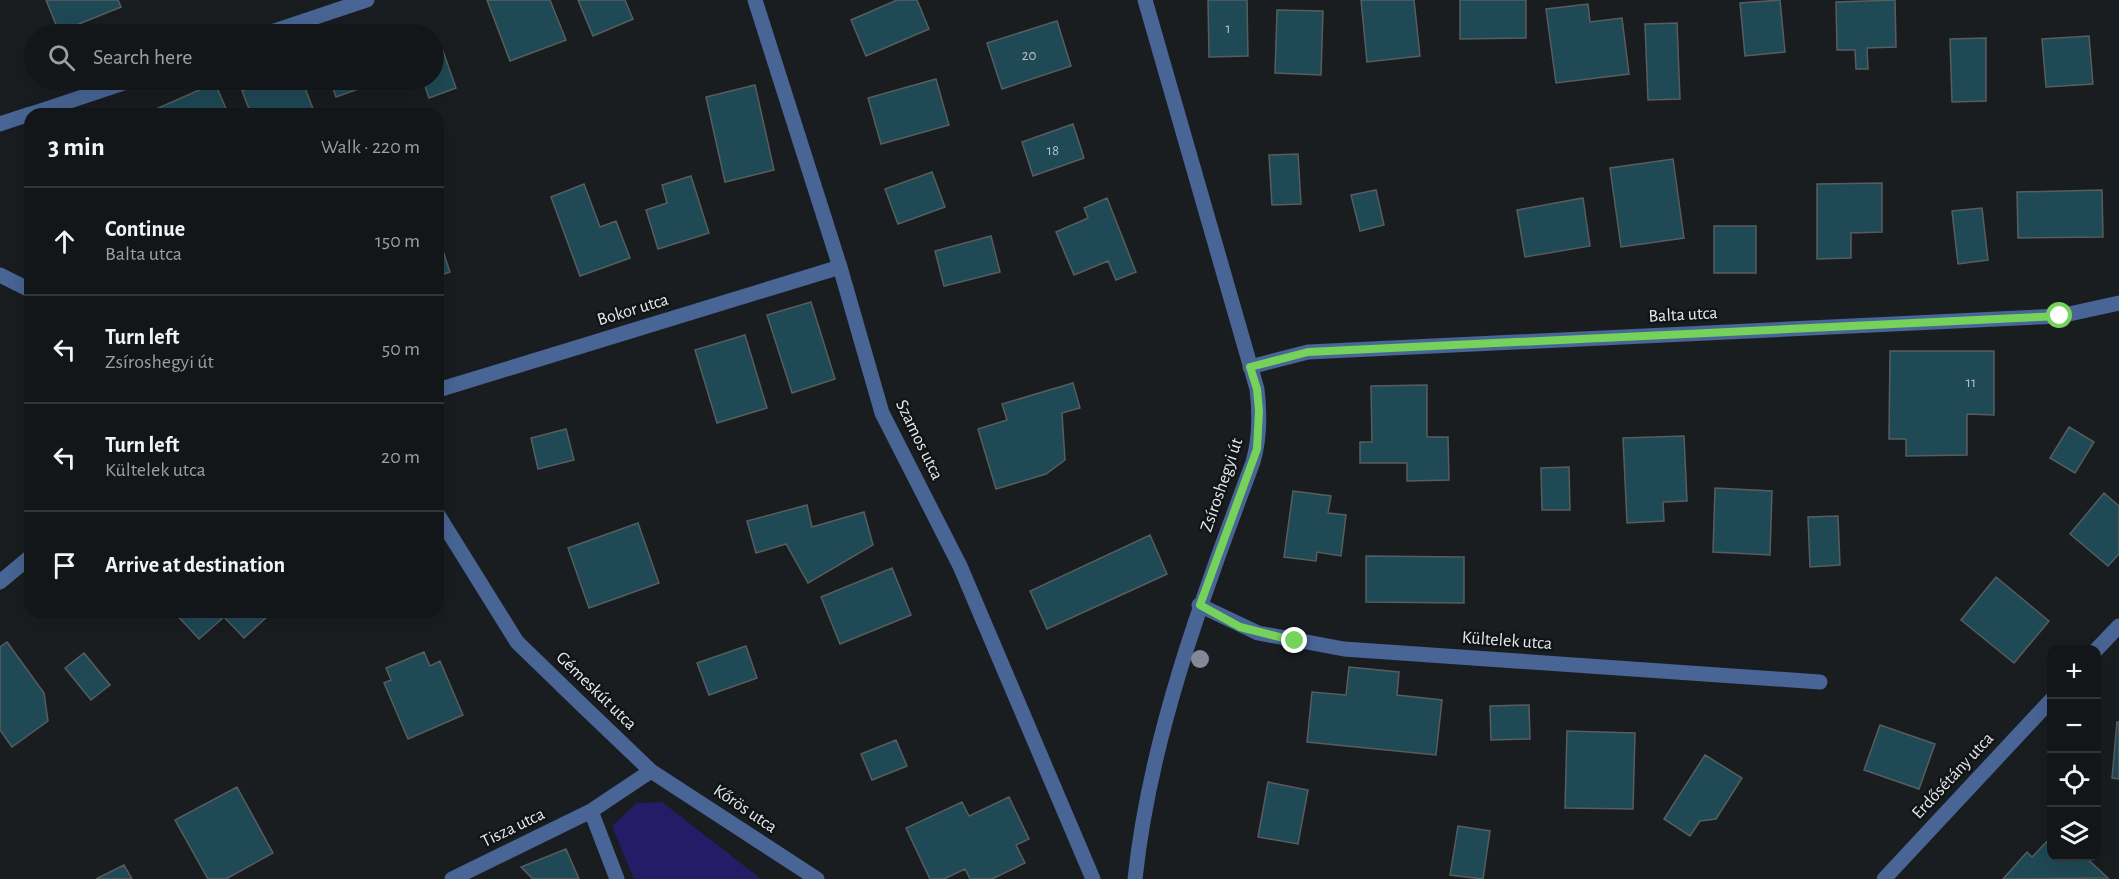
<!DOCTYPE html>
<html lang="en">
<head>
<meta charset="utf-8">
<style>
	body { margin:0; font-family:"Alegreya Sans",sans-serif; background:#202325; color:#f1f3f6 }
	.controls { position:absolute; right:18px; bottom:18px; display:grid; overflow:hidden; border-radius:12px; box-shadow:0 6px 24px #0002 }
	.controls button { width:54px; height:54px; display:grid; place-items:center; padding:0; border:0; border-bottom:2px solid #323537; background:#131618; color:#f1f3f6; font:30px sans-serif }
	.stop { position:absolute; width:18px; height:18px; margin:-14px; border:4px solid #75d25b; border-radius:50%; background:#fff }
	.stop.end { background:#75d25b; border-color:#fff; box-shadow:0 2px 6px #0008 }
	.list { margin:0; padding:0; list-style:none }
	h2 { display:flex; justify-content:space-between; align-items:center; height:78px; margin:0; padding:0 24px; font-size:26px }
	h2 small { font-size:20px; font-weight:400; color:#9d9fa2 }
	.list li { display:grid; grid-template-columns:39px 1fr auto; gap:18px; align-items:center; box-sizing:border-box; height:108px; padding:0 24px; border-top:2px solid #323537 }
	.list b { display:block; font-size:22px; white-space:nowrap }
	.list p { margin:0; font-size:20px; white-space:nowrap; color:#9d9fa2 }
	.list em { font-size:20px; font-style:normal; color:#9d9fa2 }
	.icon { flex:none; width:33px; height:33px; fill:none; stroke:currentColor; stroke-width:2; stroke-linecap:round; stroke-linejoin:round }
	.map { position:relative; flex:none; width:2119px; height:879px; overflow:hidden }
	.search { position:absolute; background:#131618; box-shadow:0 6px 24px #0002; left:24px; top:24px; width:420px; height:66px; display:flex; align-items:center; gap:15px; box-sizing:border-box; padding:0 21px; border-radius:33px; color:#9d9fa2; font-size:22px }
	.panel { position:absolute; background:#131618; box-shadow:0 6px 24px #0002; left:24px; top:108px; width:420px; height:510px; border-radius:18px }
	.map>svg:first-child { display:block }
</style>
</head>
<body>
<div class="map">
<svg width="2119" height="879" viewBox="0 0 2119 879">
	<rect width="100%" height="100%" fill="#191d20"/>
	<!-- green -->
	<path fill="#241c67" d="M662,802L761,879H634L612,826L637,803Z"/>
	<!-- building -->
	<path fill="#1f4955" stroke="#575d5f" stroke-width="1.5" d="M46,0H118L121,7L59,32Z
		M487,0H550L566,40L510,61Z
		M578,0H625L633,19L593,36Z
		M897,0H917L929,29L866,56L851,20Z
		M1208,0H1247L1248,56L1209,57Z
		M1361,0H1414L1420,56L1367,62Z
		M1460,0H1526V38L1460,39Z
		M1780,0L1785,52L1745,56L1740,3Z
		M1895,0L1896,47L1867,48L1868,69H1856L1855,50H1837L1836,2Z
		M1588,4L1590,22L1622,18L1629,74L1556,83L1546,9Z
		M1277,10L1323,11L1321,75L1275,73Z
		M1057,21L1071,66L1002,89L987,43Z
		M1677,23L1680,99L1648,100L1645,24Z
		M2089,36L2093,84L2046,87L2042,39Z
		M1986,38V101L1952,102L1950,39Z
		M443,51L456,88L429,98L423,80H434V54Z
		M936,79L949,125L881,144L868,98Z
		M270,80H302L315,114H251L242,91Z
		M330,80H374L375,83L336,97Z
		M215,83L227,111L221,114H155L154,110Z
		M755,85L774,170L725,182L706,97Z
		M1073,124L1084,158L1033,176L1022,142Z
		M1298,154L1301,204L1272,205L1269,155Z
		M1673,159L1684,238L1621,247L1610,168Z
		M932,172L945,207L898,224L885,189Z
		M691,176L709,233L658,249L646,210L667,203L662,185Z
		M1882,183V232L1851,233V258L1817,259V184Z
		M584,184L600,227L616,221L630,258L580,276L551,197Z
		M1376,190L1384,225L1360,231L1351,195Z
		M2102,190L2103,237L2018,238L2017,192Z
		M1107,198L1136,272L1116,280L1108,261L1074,275L1056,232L1088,218L1084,208Z
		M1583,198L1590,246L1525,257L1517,210Z
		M1982,208L1988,260L1958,264L1952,211Z
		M1714,226H1756V273H1714Z
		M438,236L450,272L438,276Z
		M991,236L1000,272L944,286L935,251Z
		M811,302L835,379L792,393L767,315Z
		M745,335L767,408L717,423L695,350Z
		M1890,351H1994V415L1967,414V455L1906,456V439H1889Z
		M1073,383L1080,408L1062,413L1065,460L1046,474L996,489L978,429L1007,420L1002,404Z
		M1427,385V437H1448L1449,480L1407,481V463H1360V442H1372L1371,386Z
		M2069,427L2094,442L2075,473L2050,458Z
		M566,429L574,460L538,469L531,438Z
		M1684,436L1687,501L1663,502L1664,521L1627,523L1623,438Z
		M1569,467L1570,510H1542L1541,468Z
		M1715,488L1772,491L1770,555L1713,552Z
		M1293,491L1331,496L1328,513L1346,515L1341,556L1317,552L1316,561L1284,557Z
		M2104,493L2119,506V554L2108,566L2070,534Z
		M807,505L812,527L864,512L873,545L808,583L786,544L756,553L747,521Z
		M1838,516L1840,565L1810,567L1808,517Z
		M638,523L659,583L589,608L568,548Z
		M1150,535L1167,574L1047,629L1030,591Z
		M1366,556L1464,557V603L1366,602Z
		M892,568L911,615L840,644L821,597Z
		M1996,577L2049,621L2014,663L1961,620Z
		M174,612H270L271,613L244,638L224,617L199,639Z
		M7,642L44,693L48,721L12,747L0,730V647Z
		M746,646L757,678L709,695L697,663Z
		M424,652L430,666L440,661L463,715L408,739L384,683L391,680L386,668Z
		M84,653L110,685L91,700L65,668Z
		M1349,667L1399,672L1397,695L1442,700L1436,755L1307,742L1312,692L1346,695Z
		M1529,705L1530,739L1491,740L1490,706Z
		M2117,722H2119V779L2112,778Z
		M1880,725L1935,744L1919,789L1864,770Z
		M1567,731L1635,733L1633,809L1565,808Z
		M896,740L907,766L872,780L861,754Z
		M1705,755L1742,778L1716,819L1700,821L1690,836L1664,819Z
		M1268,782L1308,790L1298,844L1258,837Z
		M237,787L273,853L226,879H208L175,820Z
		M1009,797L1029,839L1016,845L1025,863L992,879H970L965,869L944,879H930L906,828L962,802L969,816Z
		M1458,826L1490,831L1483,879L1450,875Z
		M2052,836V856H2084L2108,878L2003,879L2027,852L2032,857Z
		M566,849L579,879H533L521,867Z
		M124,865L132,879H96Z"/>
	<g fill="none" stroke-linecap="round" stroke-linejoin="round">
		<!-- street -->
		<path stroke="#486595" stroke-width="15" d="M755,0L840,267L882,413L960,566L1093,879
			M265,34L367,0
			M31,114L133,80
			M0,124L30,114
			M0,275L30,290
			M1250,367L1308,352L2060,316L2119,303
			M438,390L840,267
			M438,515L517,642L583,706L651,771L817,879
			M0,582L30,557
			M1199,605L1258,633L1344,649L1820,682
			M2096,650L2119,626
			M452,879L591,811
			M617,879L591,811L651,771
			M1135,879C1150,736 1203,596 1253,462C1260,438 1260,414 1257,389L1145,0
			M1884,879L2052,699"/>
	</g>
	<!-- trees -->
	<circle fill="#858896" cx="1200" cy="659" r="9"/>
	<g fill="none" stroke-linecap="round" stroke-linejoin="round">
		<!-- route -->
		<path stroke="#75d25b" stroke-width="8" d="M1295,641L1240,627L1200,605L1257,449L1259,411L1257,389L1250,367L1308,352L2060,316"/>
	</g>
	<g text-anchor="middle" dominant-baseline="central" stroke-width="5" stroke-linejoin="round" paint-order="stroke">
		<!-- number labels -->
		<g font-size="15" fill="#b4c1c6">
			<text x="1228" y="28">1</text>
			<text x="1029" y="55">20</text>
			<text x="1053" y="150">18</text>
			<text x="1971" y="382">11</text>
		</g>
		<!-- street labels -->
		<g font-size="18" fill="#e6e9eb" stroke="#101417">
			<text transform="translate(633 310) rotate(-17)">Bokor utca</text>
			<text transform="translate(1683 315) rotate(-3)">Balta utca</text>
			<text transform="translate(919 440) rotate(64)">Szamos utca</text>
			<text transform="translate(1222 485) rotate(-71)">Zsíroshegyi út</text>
			<text transform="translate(1507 641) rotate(4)">Kültelek utca</text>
			<text transform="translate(596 691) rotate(44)">Gémeskút utca</text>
			<text transform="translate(1953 776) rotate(-47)">Erdősétány utca</text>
			<text transform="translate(745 809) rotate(34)">Kőrös utca</text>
			<text transform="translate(513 828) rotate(-26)">Tisza utca</text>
		</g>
	</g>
</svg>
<div class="controls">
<button>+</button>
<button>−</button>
<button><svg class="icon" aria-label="locate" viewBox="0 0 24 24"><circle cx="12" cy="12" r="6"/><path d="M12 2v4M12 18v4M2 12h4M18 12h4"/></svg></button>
<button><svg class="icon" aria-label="layers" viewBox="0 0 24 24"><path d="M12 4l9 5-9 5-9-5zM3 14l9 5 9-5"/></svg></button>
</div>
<div class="stop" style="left:2060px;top:316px"></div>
<div class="stop end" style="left:1295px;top:641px"></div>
<div class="search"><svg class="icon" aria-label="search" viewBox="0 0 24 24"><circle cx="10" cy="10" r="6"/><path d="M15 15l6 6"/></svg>Search here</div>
<section class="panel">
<h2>3 min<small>Walk · 220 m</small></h2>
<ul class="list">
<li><svg class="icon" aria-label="ahead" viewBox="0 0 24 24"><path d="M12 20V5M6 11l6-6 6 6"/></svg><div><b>Continue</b><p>Balta utca</p></div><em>150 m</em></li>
<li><svg class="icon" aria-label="left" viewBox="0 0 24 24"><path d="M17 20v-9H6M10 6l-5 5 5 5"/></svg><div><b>Turn left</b><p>Zsíroshegyi út</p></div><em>50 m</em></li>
<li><svg class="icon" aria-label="left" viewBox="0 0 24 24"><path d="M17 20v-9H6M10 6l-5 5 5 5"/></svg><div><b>Turn left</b><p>Kültelek utca</p></div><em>20 m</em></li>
<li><svg class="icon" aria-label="arrive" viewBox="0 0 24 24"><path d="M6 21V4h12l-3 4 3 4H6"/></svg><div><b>Arrive at destination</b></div></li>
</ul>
</section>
</div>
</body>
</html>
